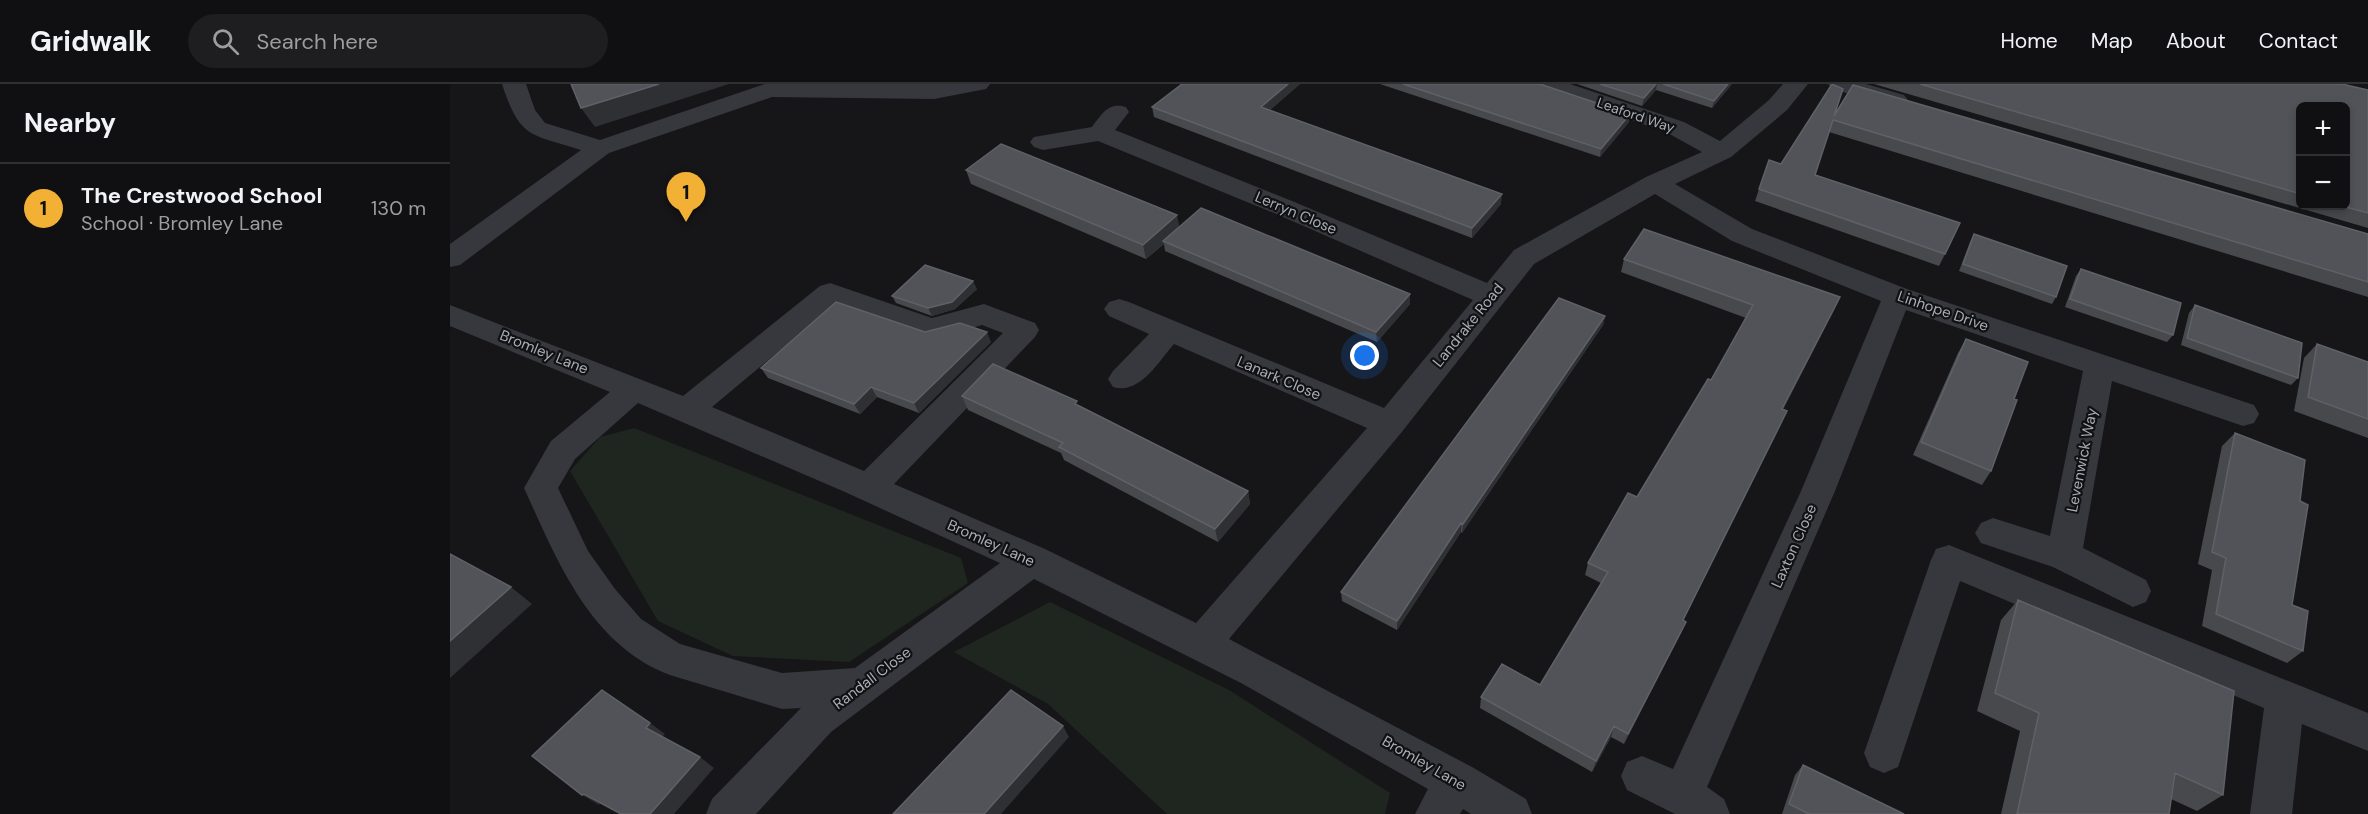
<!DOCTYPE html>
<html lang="en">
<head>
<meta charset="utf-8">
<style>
	body { margin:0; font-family:"DM Sans",sans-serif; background:#1e1e20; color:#f1f3f6 }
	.controls { position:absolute; right:18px; top:18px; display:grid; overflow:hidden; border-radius:9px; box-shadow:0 3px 9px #0003 }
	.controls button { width:54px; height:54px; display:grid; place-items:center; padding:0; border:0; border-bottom:2px solid #303032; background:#101012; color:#f1f3f6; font:30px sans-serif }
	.you { position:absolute; left:915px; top:272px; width:21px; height:21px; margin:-15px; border:4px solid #fff; border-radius:50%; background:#1a73e8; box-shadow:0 0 0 9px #1a73e833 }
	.badge { display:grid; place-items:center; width:39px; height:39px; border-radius:50%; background:#f2b134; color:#111; font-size:20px; font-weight:700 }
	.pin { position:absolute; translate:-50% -50px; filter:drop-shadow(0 2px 3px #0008) }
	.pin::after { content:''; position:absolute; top:32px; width:21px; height:18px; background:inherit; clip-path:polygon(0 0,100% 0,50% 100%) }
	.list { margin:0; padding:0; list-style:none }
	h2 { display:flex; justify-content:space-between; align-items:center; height:78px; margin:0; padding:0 24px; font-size:26px }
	h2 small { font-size:20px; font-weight:400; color:#9c9d9f }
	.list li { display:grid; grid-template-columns:39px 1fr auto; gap:18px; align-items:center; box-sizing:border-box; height:90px; padding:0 24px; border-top:2px solid #303032 }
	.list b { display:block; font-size:22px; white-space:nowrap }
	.list p { margin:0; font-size:20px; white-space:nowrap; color:#9c9d9f }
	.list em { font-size:20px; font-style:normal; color:#9c9d9f }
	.icon { flex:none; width:33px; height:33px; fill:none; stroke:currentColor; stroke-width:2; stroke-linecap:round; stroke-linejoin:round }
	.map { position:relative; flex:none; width:1918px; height:730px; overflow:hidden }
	header { display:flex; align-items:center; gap:36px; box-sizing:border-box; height:84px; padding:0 30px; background:#101012; border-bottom:2px solid #303032 }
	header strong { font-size:28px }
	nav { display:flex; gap:33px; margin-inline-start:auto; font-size:21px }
	.search { width:420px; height:54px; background:#1e1e20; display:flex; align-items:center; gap:15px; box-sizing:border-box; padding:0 21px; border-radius:33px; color:#9c9d9f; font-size:22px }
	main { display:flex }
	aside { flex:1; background:#101012 }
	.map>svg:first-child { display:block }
</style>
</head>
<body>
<header>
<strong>Gridwalk</strong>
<div class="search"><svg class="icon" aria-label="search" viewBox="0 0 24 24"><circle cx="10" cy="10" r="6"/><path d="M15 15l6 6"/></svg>Search here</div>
<nav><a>Home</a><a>Map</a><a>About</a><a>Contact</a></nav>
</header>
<main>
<aside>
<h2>Nearby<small></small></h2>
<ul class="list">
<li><span class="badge">1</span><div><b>The Crestwood School</b><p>School · Bromley Lane</p></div><em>130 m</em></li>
</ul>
</aside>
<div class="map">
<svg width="1918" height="730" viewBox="0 0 1918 730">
	<rect width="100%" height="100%" fill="#161618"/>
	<!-- green -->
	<path fill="#1e261f" d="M184,344L511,474L518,499L399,578L283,572L208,537L120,387L150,353Z
		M600,518L779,606L940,709L935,730H717L598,620L504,568Z"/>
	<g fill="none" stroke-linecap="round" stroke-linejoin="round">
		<!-- minor -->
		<path fill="#37383d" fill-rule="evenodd" d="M52,0H76L85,26L95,39L150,56L315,0H540L536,5L484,15L322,13L159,69L10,181L0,183V160L131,66C80,50 70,55 52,0Z
			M1085,0H1120L1234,38L1270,57L1319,16L1333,0H1358L1337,26L1281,73L1225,100L1302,145L1457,205L1804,321L1809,330L1804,339L1793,342L1662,297L1633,464L1696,496L1701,507L1696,518L1683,523L1603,483L1531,459L1525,449L1531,439L1543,434L1600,452L1633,287L1456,226L1385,407L1257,703L1274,715L1280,730H1225L1177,706L1171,692L1177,678L1192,672L1223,685L1351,407L1431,217L1282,157L1205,110L1084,180L951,349L779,555L1022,683L1076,715L1082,730H1021L1013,725L1010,730H965L978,705L791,599L584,495L381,648L306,730H256L262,715L351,624L332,625L220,591C140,561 107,476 74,404L101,357L160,308L0,242V221L233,312L370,202L380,199L482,234L534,220L585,239L589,246L585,253L444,400L595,465L746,539L917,344L724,260C708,278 690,311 663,303L658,295L663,287L699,250L659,232L654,225L659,218L669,215L679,218L934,324L1023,216L824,129L648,57L593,66L584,63L580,58L584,53L642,43C652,30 658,18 676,23L679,28L665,46L842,117L1037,199L1064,166L1196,93L1252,68L1216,48L1089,5ZM384,221L481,256L532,241L553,249L414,387L262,323ZM188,319L395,408L550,479L405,584L332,589L230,560L191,535L165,505L138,467L108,404L125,375Z
			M1378,0H1416L1454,11L1458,16L1454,21L1446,23L1382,5Z
			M1499,461L1918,629V667L1852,640L1842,730H1800L1814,624L1510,497L1448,683L1434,689L1420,683L1414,669L1481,476L1486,465Z"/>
	</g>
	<!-- wall -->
	<path fill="#47494d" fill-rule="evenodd" d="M732,0H850L820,26L1051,120L1022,154L704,33L702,23Z
		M930,0H1090L1180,30L1179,38L1150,73Z
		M1127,0H1282L1262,24L1206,6L1192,22Z
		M1424,0H1892L1918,6V144ZM1851,22L1896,122H1851Z
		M1384,32L1918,150V213L1379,48L1365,91L1495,170L1489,182L1305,117L1319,76L1331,80Z
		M516,86L729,143L960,220L927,258L715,167L714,160L696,175L521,100Z
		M1524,150L1606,213L1602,220L1509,187L1520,158Z
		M1174,175L1384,226L1333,325L1331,340L1233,536L1236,538L1231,549L1174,660L1161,653L1142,688L1030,624L1031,613L1090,601L1151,499L1135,491L1138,479L1187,413L1261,296L1296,234L1171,188Z
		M1631,185L1723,251L1717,258L1615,223L1626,192Z
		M527,205L505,225L482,232L446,219L442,212Z
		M1745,221L1848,294L1841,301L1731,261L1739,229Z
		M1155,232L1153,241L1012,449L1011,448L947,546L892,517L891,508Z
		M475,248L541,258L469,329L427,313L410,330L318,294L311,284Z
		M1516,255L1564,315L1541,387L1532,401L1463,371L1508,269Z
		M1867,260L1918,278V354L1844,327L1854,274Z
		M512,312L629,321L798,407L800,420L768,458L614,376L611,369L518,326Z
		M1785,349L1850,417L1842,521L1853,567L1837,579L1752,542L1762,486L1748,480L1772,362Z
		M1568,516L1773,711L1747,727L1721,715L1719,730H1551L1570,647L1527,627L1551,536Z
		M1353,681L1454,730H1332L1345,691Z"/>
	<!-- shaded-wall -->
	<path fill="#2f3033" d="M209,0H279L145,43L131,24Z
		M838,0H850L812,33L811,23Z
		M1206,0H1207L1206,6L1192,22L1194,14Z
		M1278,0H1282L1262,24L1264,17Z
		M1180,30L1179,38L1150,73L1151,65Z
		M1052,110L1051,120L1022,154V144Z
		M727,131L730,145L713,157L714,160L696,175L693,161Z
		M523,197L527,205L505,225L482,232L478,224Z
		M960,210V220L927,258L926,248Z
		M1390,213L1384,226L1327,338L1332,325Z
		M1155,232L1153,241L1012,449L1013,440Z
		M537,248L541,258L469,329L464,319Z
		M421,303L427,313L410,330L404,320Z
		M1337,327L1331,340L1228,547L1233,536Z
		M798,407L800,420L768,458L765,445Z
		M1011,439V448L947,546V537Z
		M61,503L82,520L0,594V557Z
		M1236,538L1231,549L1174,660L1178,650Z
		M200,639L215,650L210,655L196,644Z
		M613,642L619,653L551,730H534Z
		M1164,642L1161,653L1142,688L1146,677Z
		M250,673L264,684L224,730H200Z
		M134,710L150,720L149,721L132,711Z"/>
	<!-- building -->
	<path fill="#525359" stroke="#5f6168" stroke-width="1.5" d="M121,0H209L131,24Z
		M732,0H838L811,23L1052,110L1022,144L702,23Z
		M953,0H1090L1180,30L1151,65Z
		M1150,0H1206L1194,14Z
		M1213,0H1278L1264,17Z
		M1382,0L1393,5L1384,32L1403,1L1918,150V198L1383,36L1365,91L1510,139L1495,170L1309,105L1319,76L1331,80Z
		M1470,0H1892L1918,6V129L1892,122H1896V22H1851V110Z
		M551,60L727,131L693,161L516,86Z
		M751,124L960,210L926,248L713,157Z
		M1194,145L1390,213L1332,325L1337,327L1233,536L1236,538L1178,650L1164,642L1146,677L1031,613L1052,580L1090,601L1158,488L1138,479L1178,409L1187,413L1258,295L1261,296L1303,221L1174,175Z
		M1524,150L1617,182L1606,213L1513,180Z
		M475,181L523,197L502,218L478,224L442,212Z
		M1631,185L1731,219L1723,251L1620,215Z
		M1109,214L1155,232L1013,440L1011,439L947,537L891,508Z
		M386,218L475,248L510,239L537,248L464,319L421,303L404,320L311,284Z
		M1745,221L1852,259L1848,294L1737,254Z
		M1516,255L1578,278L1564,315L1567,316L1541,387L1471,358Z
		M1867,260L1918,278V335L1858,313Z
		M543,280L627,317L625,320L798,407L765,445L609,363L613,359L512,312Z
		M1785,349L1855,376L1850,417L1858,421L1842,521L1858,527L1853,567L1766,530L1776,474L1762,468Z
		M0,470L61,503L0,557Z
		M1568,516L1784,607L1773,711L1725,689L1719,730H1567L1589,629L1545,609Z
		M152,606L200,639L196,644L250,673L200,730H171L134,710L132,711L82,672Z
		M561,606L613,642L534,730H443Z
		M1353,681L1454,730H1359L1339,720Z"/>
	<g text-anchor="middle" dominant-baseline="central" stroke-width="4.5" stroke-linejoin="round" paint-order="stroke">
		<!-- far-street labels -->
		<g font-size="14" fill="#a8adb8" stroke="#111113">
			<text transform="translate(1186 31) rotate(19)">Leaford Way</text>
		</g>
		<!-- street labels -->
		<g font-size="15" fill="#a8adb8" stroke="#111113">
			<text transform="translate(846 129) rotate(23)">Lerryn Close</text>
			<text transform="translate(1493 227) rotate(19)">Linhope Drive</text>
			<text transform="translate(1018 241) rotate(-51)">Landrake Road</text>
			<text transform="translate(94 268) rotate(22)">Bromley Lane</text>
			<text transform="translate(829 294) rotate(23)">Lanark Close</text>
			<text transform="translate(1632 376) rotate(-79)">Levenwick Way</text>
			<text transform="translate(541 459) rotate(24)">Bromley Lane</text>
			<text transform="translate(1344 462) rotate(-66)">Laxton Close</text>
			<text transform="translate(422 594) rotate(-37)">Randall Close</text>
			<text transform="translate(974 679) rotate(30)">Bromley Lane</text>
		</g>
	</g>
</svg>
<div class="controls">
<button>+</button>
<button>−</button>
</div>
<div class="you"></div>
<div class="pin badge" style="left:236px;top:138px">1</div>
</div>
</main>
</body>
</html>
